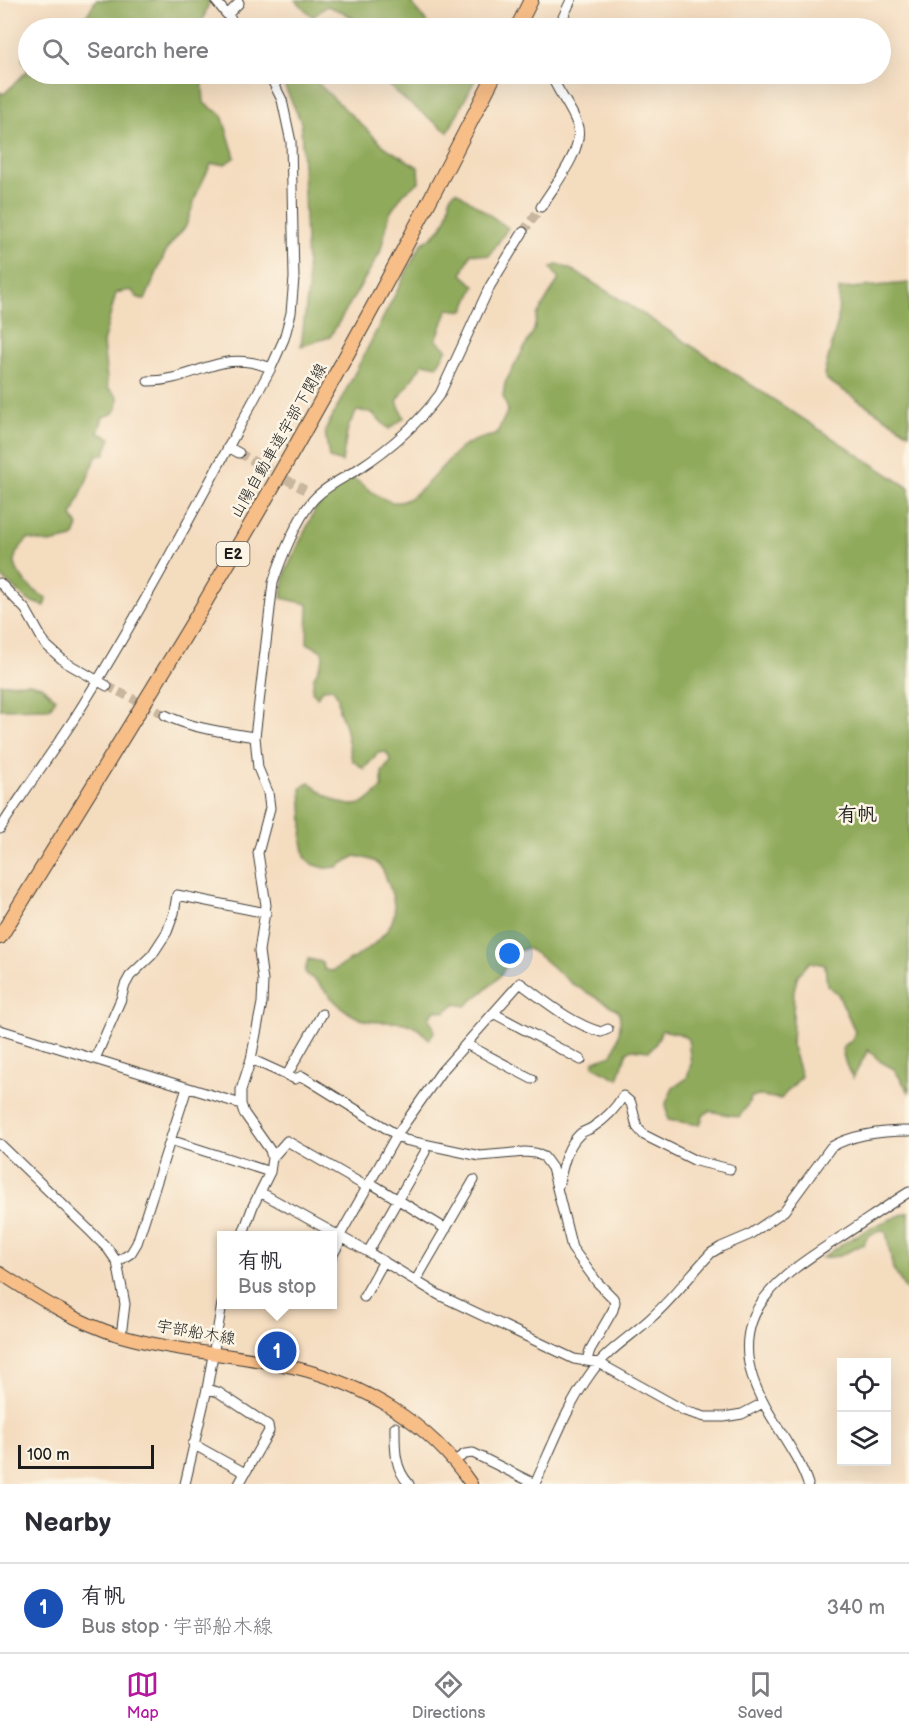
<!DOCTYPE html>
<html lang="en">
<head>
<meta charset="utf-8">
<style>
	body { margin:0; font-family:"Balsamiq Sans","Klee One",sans-serif; background:#f2f2f3; color:#2b2b33 }
	.controls { position:absolute; right:18px; bottom:18px; display:grid; overflow:hidden; border-radius:0px; box-shadow:0 6px 24px #0002 }
	.controls button { width:54px; height:54px; display:grid; place-items:center; padding:0; border:0; border-bottom:2px solid #e1e1e2; background:#fff; color:#2b2b33; font:30px sans-serif }
	.scale { position:absolute; left:18px; bottom:15px; width:136px; box-sizing:border-box; padding-left:6px; border:3px solid #1c1c1c; border-top:0; font-size:16px; line-height:21px; white-space:nowrap; color:#1c1c1c; -webkit-text-stroke:4px #fcf5e5; paint-order:stroke }
	.you { position:absolute; left:510px; top:954px; width:21px; height:21px; margin:-15px; border:4px solid #fff; border-radius:50%; background:#1a73e8; box-shadow:0 0 0 9px #1a73e833 }
	.badge { display:grid; place-items:center; width:39px; height:39px; border-radius:50%; background:#b5179e; color:#fff; font-size:20px; font-weight:700 }
	.pin { position:absolute; translate:-50% -50%; border:3px solid #fff; box-shadow:0 2px 6px #0006 }
	.popup { position:absolute; left:217px; top:1231px; width:120px; height:78px; box-sizing:border-box; display:grid; place-content:center; border-radius:0px; background:#fff; filter:drop-shadow(0 2px 4px #0005); font-size:20px; white-space:nowrap; color:#7c7c81 }
	.popup b { font-size:22px; color:#2b2b33 }
	.popup::after { content:''; position:absolute; left:50%; top:100%; margin-left:-12px; border:12px solid transparent; border-top-color:#fff }
	.list { margin:0; padding:0; list-style:none }
	h2 { display:flex; justify-content:space-between; align-items:center; height:78px; margin:0; padding:0 24px; font-size:26px }
	h2 small { font-size:20px; font-weight:400; color:#7c7c81 }
	.list li { display:grid; grid-template-columns:39px 1fr auto; gap:18px; align-items:center; box-sizing:border-box; height:90px; padding:0 24px; border-top:2px solid #e1e1e2 }
	.list b { display:block; font-size:22px; white-space:nowrap }
	.list p { margin:0; font-size:20px; white-space:nowrap; color:#7c7c81 }
	.list em { font-size:20px; font-style:normal; color:#7c7c81 }
	.icon { flex:none; width:33px; height:33px; fill:none; stroke:currentColor; stroke-width:2; stroke-linecap:round; stroke-linejoin:round }
	.map { position:relative; flex:none; width:909px; height:1484px; overflow:hidden }
	.search { position:absolute; background:#fff; box-shadow:0 6px 24px #0002; left:18px; right:18px; top:18px; height:66px; display:flex; align-items:center; gap:15px; box-sizing:border-box; padding:0 21px; border-radius:33px; color:#7c7c81; font-size:22px }
	.sheet { height:168px; background:#fff }
	nav { display:flex; justify-content:space-around; align-items:center; box-sizing:border-box; height:84px; border-top:2px solid #e1e1e2; background:#fff; font-size:16px; color:#7c7c81 }
	nav a { display:grid; justify-items:center; gap:3px }
	nav .on { color:#b5179e }
	.map>svg:first-child { display:block }
</style>
</head>
<body>
<div class="map">
<svg width="909" height="1484" viewBox="0 0 909 1484">
	<rect width="100%" height="100%" fill="#fcf5e5"/>
	<filter id="ink" filterUnits="userSpaceOnUse"><feTurbulence type="fractalNoise" baseFrequency=".0167" numOctaves="2"/><feDisplacementMap in="SourceGraphic" scale="12" xChannelSelector="R" yChannelSelector="G"/><feConvolveMatrix kernelMatrix="1 2 1 2 8 2 1 2 1" color-interpolation-filters="sRGB"/></filter>
	<filter id="wash" filterUnits="userSpaceOnUse"><feTurbulence type="fractalNoise" baseFrequency=".008" numOctaves="4" result="noise"/><feDisplacementMap in="SourceGraphic" scale="24" xChannelSelector="R" yChannelSelector="G"/><feGaussianBlur stdDeviation="1.35" result="paint"/><feColorMatrix in="noise" values="0 0 0 0 0 0 0 0 0 0 0 0 0 0 0 0 0 1.4 0 .05"/><feComposite in="paint" operator="in"/></filter>
	<g filter="url(#wash)">
		<rect width="100%" height="100%" fill="#f4dcbf"/>
		<!-- forest -->
		<path fill="#90aa5c" stroke="#56633c" stroke-width="1.5" d="M96,0H210L200,28H69L87,15Z
			M295,0H409L431,28H353L354,19L343,12L327,6L313,17Z
			M28,53V74H202L204,103L222,115L235,157L225,164H211L197,193L186,226L167,249L145,300L137,297L131,290L116,293L103,343L108,388L118,397L117,409L112,414L103,417L98,433L111,438L104,455H97L72,516L78,526L73,538L49,543L28,539C24,543 18,549 16,554C10,572 32,590 46,598L45,606L29,601L0,576V92L4,94L28,70L22,58Z
			M279,74H308L385,147L418,167L419,182L403,194L390,213L380,253L330,337L301,346L308,290L301,122Z
			M375,74H478L448,132L406,101Z
			M456,191L508,228L489,256L471,253L462,274L475,286L464,311L448,309L436,340L447,349L437,366L423,363L397,401L404,418L389,429L371,412L357,411L348,427L342,462L329,458L325,431L421,244C441,233 450,219 450,196Z
			M558,264L574,271L632,307L909,488V1092L894,1069L881,1062L868,1050L853,1078C847,1069 842,1058 843,1046L852,1041L855,1031L838,994L827,985L825,965L810,962L798,975L794,990L792,1047L801,1076C795,1085 787,1090 781,1099L761,1096L751,1097L748,1105L739,1117L709,1111L703,1116L700,1125L668,1120L666,1103L673,1088L687,1078L691,1064L688,1039L680,1034L662,1030L655,1045L649,1051L632,1049L627,1052L618,1079L593,1066L594,1061L612,1055C618,1043 623,1021 618,1010L572,984L542,958L527,948L509,954C507,978 483,990 466,1006L455,1004L445,1012L435,1010L429,1017L435,1031L429,1039C408,1015 396,1025 368,1021C349,1018 331,998 319,984C315,979 309,978 305,972L308,959L322,962L325,970L332,971C353,958 387,942 394,916C396,905 392,893 388,883C381,862 377,860 355,856L337,867L325,868L312,864L305,857L302,841L303,823L301,788L309,782C323,794 344,811 364,803C370,800 377,792 382,788V772L391,761L386,752L378,753L364,769L352,760L345,726L339,711L338,698L333,688L323,689L317,697L312,691L314,677L323,659L322,651L307,643L308,604L281,598L286,571L315,510L330,491L353,478C365,486 379,499 393,502C415,507 445,460 461,448C472,440 483,437 496,435L508,410L503,396L505,383L534,330L537,315L559,279L551,268Z
			M909,283V433L827,380L824,374L838,321L839,289Z
			M29,683L41,686L56,699L50,708L0,709V684Z
			M909,1212V1290H906L893,1269L886,1231L880,1230L868,1236L864,1244L839,1256L822,1258C849,1238 878,1223 909,1212Z"/>
	</g>
	<g filter="url(#ink)">
		<g fill="none" stroke-linecap="round" stroke-linejoin="round">
			<!-- minor-tunnel -->
			<path stroke="#c9b69e" stroke-width="9" stroke-dasharray="9 4.5" stroke-linecap="butt" d="M523,232L541,207
				M239,453L305,490
				M107,686L165,715"/>
			<!-- minor casing -->
			<g stroke="#3c3934" stroke-width="11">
				<path id="minor" d="M215,0L238,28
					M228,14L239,3
					M558,28L571,0
					M541,207C553,187 586,148 577,124C571,106 557,92 551,74
					M148,381C197,381 219,347 271,368
					M228,447L239,453
					M0,583L26,610L45,644L65,662L107,686
					M165,715C193,729 224,732 255,737
					M0,829C23,792 50,756 74,719C145,606 207,486 271,368L284,339L291,313L294,278L291,142L282,100L269,74
					M493,1013L581,1060
					M0,1030L241,1104
					M466,1044L532,1079
					M95,1059L121,999L125,985L130,976L152,955L167,932L174,913L177,895L266,913
					M251,1059L295,1079L302,1076L405,1140L480,1156L525,1152L535,1153L544,1157L552,1168L572,1248L597,1282L613,1298L615,1302L613,1310L590,1350L587,1360
					M287,1075L322,1014
					M170,1140L270,1172
					M0,1144L89,1230L108,1249L117,1262L125,1304L121,1336
					M272,1158L287,1141L367,1187
					M369,1182L446,1229
					M558,1186C563,1168 565,1148 580,1134C583,1131 589,1130 593,1127C604,1120 616,1108 623,1096L631,1103L637,1127L644,1135L696,1161L730,1169
					M260,1192L368,1252L439,1295L574,1359L599,1363L685,1411L705,1417H724L742,1414L763,1403
					M242,1236L253,1206L270,1172L272,1158L270,1150L244,1113L241,1104V1090L251,1059L262,1003L263,981L259,951L266,905L258,853L270,808L268,792L258,768L255,737L273,583C280,561 299,513 316,497C328,485 344,478 358,469C389,449 418,424 440,394L490,286L523,232
					M339,1237L396,1136L441,1072L520,983C545,1001 572,1024 601,1032L608,1029
					M368,1252L425,1152
					M332,1256L342,1238
					M117,1262L131,1253L137,1243L187,1088
					M416,1280L474,1180
					M364,1297L384,1261
					M207,1389L218,1392L268,1425L269,1431L239,1484
					M395,1427C395,1448 394,1468 409,1484
					M193,1444L245,1473
					M454,1461L465,1454L473,1453L535,1484
					M185,1484L207,1389L222,1304
					M535,1484C552,1447 567,1406 591,1373C607,1350 632,1336 652,1317C674,1297 691,1274 711,1253L721,1247L749,1235L784,1211L831,1147C853,1134 883,1131 909,1131
					M808,1484C795,1446 766,1417 753,1379C729,1308 786,1273 836,1240C861,1224 885,1207 909,1192"/>
			</g>
			<!-- major casing -->
			<g stroke="#3c3934" stroke-width="14">
				<path id="major" d="M0,1273C38,1298 77,1323 121,1336C177,1352 236,1354 292,1367C363,1383 430,1423 471,1484"/>
			</g>
			<!-- highway casing -->
			<g stroke="#3c3934" stroke-width="16">
				<path id="highway" d="M517,28L531,0
					M0,937C68,826 137,716 204,604C307,431 404,254 495,74"/>
			</g>
			<!-- minor -->
			<use href="#minor" stroke="#fff" stroke-width="9"/>
			<!-- major -->
			<use href="#major" stroke="#f7be88" stroke-width="12"/>
			<!-- highway -->
			<use href="#highway" stroke="#f7be88" stroke-width="14"/>
		</g>
	</g>
	<g text-anchor="middle" dominant-baseline="central" stroke-width="5" stroke-linejoin="round" paint-order="stroke">
		<!-- shield labels -->
		<rect fill="#fcf5e5" stroke="#5f5d58" stroke-width="1.5" x="216.5" y="542" width="33" height="24" rx="4.5"/>
		<g font-size="15" font-weight="bold" fill="#1c1c1c">
			<text x="233" y="554">E2</text>
		</g>
		<!-- street labels -->
		<g font-size="16" fill="#1c1c1c" stroke="#fcf5e5">
			<text transform="translate(279 441) rotate(-60)">山陽自動車道宇部下関線</text>
			<text transform="translate(196 1333) rotate(10)">宇部船木線</text>
		</g>
		<!-- quarter labels -->
		<g font-size="20" font-weight="bold" fill="#1c1c1c" stroke="#fcf5e5">
			<text x="857" y="815">有帆</text>
		</g>
	</g>
</svg>
<div class="controls">
<button><svg class="icon" aria-label="locate" viewBox="0 0 24 24"><circle cx="12" cy="12" r="6"/><path d="M12 2v4M12 18v4M2 12h4M18 12h4"/></svg></button>
<button><svg class="icon" aria-label="layers" viewBox="0 0 24 24"><path d="M12 4l9 5-9 5-9-5zM3 14l9 5 9-5"/></svg></button>
</div>
<div class="scale">100 m</div>
<div class="you"></div>
<div class="pin badge" style="left:277px;top:1351px;background:#1a4fb4">1</div>
<div class="popup"><b>有帆</b>Bus stop</div>
<div class="search"><svg class="icon" aria-label="search" viewBox="0 0 24 24"><circle cx="10" cy="10" r="6"/><path d="M15 15l6 6"/></svg>Search here</div>
</div>
<section class="sheet">
<h2>Nearby<small></small></h2>
<ul class="list">
<li><span class="badge" style="background:#1a4fb4">1</span><div><b>有帆</b><p>Bus stop · 宇部船木線</p></div><em>340 m</em></li>
</ul>
</section>
<nav>
<a class="on"><svg class="icon" aria-label="map" viewBox="0 0 24 24"><path d="M3 6l6-2 6 2 6-2v14l-6 2-6-2-6 2zM9 4v14M15 6v14"/></svg>Map</a>
<a><svg class="icon" aria-label="directions" viewBox="0 0 24 24"><path d="M12 3l9 9-9 9-9-9zM9 14v-3h6M13 9l2 2-2 2"/></svg>Directions</a>
<a><svg class="icon" aria-label="saved" viewBox="0 0 24 24"><path d="M7 4h10v16l-5-4-5 4z"/></svg>Saved</a>
</nav>
</body>
</html>
